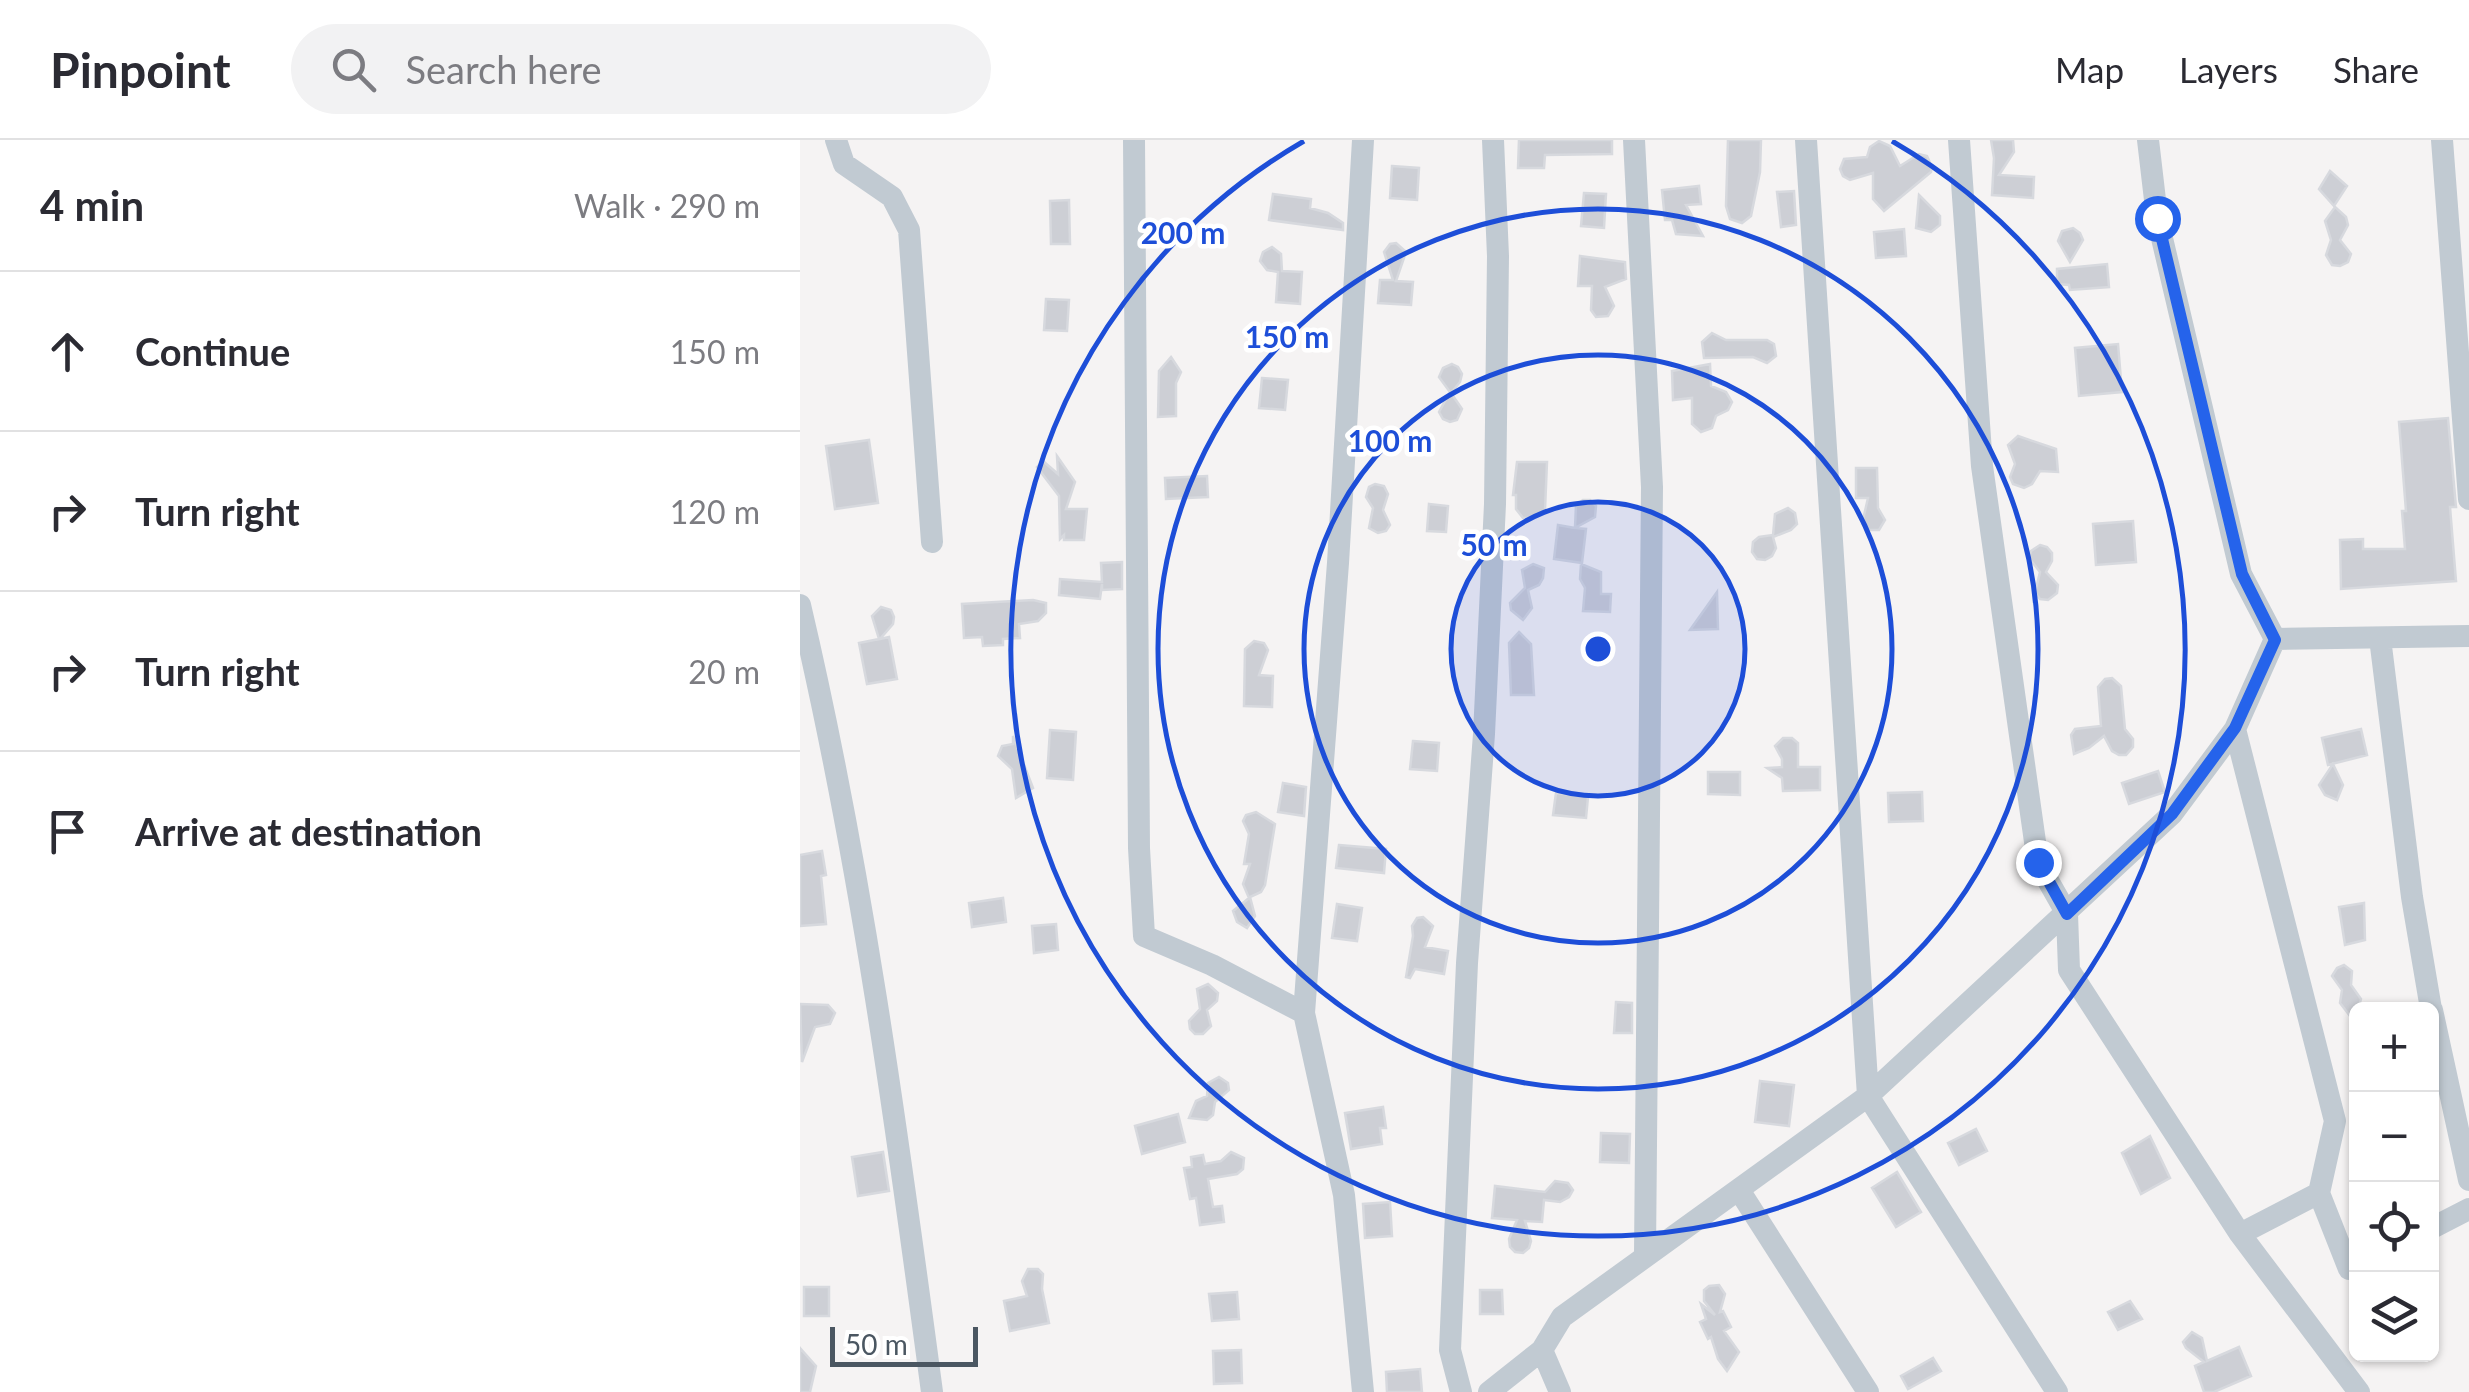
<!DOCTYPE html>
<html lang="en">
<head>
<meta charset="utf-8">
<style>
	body { margin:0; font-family:Lato,sans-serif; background:#f2f2f3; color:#2b2b33 }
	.controls { position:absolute; right:30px; bottom:30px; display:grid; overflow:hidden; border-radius:15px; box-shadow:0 2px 8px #0004 }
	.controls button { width:90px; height:90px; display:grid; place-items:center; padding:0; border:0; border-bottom:2px solid #e1e1e2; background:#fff; color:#2b2b33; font:50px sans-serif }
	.scale { position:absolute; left:30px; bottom:25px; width:148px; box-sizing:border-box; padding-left:10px; border:5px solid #4a5661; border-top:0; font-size:28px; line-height:35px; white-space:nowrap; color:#4a5661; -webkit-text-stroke:8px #fff; paint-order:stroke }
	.stop { position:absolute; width:30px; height:30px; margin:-22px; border:8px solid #2563eb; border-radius:50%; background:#fff }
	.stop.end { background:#2563eb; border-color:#fff; box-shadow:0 2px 10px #0008 }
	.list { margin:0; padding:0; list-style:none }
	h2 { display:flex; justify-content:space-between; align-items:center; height:130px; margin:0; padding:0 40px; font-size:42px }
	h2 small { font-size:32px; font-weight:400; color:#7c7c81 }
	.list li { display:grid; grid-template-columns:65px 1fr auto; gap:30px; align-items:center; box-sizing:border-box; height:160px; padding:0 40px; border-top:2px solid #e1e1e2 }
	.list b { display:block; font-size:38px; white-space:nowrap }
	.list em { font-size:32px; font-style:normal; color:#7c7c81 }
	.icon { flex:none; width:55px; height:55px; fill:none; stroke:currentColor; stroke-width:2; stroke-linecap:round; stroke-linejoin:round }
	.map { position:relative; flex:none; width:1669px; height:1252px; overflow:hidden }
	header { display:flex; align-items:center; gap:60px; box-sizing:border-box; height:140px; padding:0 50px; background:#fff; border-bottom:2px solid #e1e1e2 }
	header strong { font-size:48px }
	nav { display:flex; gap:55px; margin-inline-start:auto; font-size:35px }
	.search { width:700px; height:90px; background:#f2f2f3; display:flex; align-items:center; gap:25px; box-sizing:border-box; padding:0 35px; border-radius:55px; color:#7c7c81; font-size:38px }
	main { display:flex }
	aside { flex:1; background:#fff }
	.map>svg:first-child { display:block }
</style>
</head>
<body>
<header>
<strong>Pinpoint</strong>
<div class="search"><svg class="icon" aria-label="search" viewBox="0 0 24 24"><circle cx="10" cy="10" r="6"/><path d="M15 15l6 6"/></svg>Search here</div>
<nav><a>Map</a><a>Layers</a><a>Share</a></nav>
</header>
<main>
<aside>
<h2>4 min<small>Walk · 290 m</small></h2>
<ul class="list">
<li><svg class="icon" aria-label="ahead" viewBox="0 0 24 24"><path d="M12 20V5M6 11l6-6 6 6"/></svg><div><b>Continue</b></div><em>150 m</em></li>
<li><svg class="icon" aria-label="right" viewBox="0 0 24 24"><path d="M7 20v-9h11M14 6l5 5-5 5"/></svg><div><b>Turn right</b></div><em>120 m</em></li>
<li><svg class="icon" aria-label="right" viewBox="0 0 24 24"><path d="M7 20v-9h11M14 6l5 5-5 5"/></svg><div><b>Turn right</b></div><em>20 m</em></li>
<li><svg class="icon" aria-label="arrive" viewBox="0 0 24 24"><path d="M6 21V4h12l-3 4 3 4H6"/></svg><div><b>Arrive at destination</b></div></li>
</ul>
</aside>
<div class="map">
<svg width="1669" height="1252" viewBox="0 0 1669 1252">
	<rect width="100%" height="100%" fill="#f5f3f3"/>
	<!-- building -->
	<path fill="#cdcfd5" stroke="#d7d9de" stroke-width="2.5" d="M719,0H812V14L745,15L744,28H718Z
		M928,0H961L960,32L951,76L942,83L930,79L926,66Z
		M1191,0H1213L1214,12L1199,35L1234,37L1233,58L1192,55L1194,18Z
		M1079,1L1090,6L1100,26L1119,14L1127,16L1132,27L1131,32L1084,71L1073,59V33L1050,40L1043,36L1040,29L1044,19L1067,17L1070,7Z
		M592,26L619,28L617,60L590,58Z
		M1530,31L1547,46L1534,66L1519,49Z
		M899,46L901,64L886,65L903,96L876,94L872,80H865L862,50Z
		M994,51L996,85L981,87L977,52Z
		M784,53L806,54L804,88L781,86Z
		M473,54L511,59L510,68L528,73L543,83V90L469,80Z
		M1119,55L1140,76V85L1131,92L1116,88Z
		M269,60L270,104H251L250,61Z
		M1535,67L1546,77L1548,85L1540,100L1551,114L1548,122L1540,126L1532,125L1526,115L1531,100L1525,81Z
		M1273,88L1280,93L1283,100L1270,122L1258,101L1262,91Z
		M1104,89L1106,116L1076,118L1074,92Z
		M596,103L606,112L596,141L613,142L611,165L578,163L580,140H593L584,112L590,104Z
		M472,107L481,114L482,131L502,132L500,164L476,162L478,132L467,130L460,121L463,112Z
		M780,116L825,122L826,139L805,147L814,166L808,176L796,177L791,170L792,146H778Z
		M1307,124L1309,147L1270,150L1269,145L1257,144V129Z
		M246,159L269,160L267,191L244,190Z
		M912,193L926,200H967L974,204L976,216L967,223L953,217L904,218L902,202Z
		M1318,204L1322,252L1279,256L1275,208Z
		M371,217L381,232L376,243V276L358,277L359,231Z
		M652,224L658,227L662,234L660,242L651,253L662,269L657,280L650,282L643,279L639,272L650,252L639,237L643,228Z
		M910,224L911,246L926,252L932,262L928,270L916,276L912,288L901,292L892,284V258L873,260L872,231Z
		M462,238L488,240L485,270L459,268Z
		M1648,278L1656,367H1650L1656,441L1541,449L1540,400L1563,399V409H1605L1602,371H1606L1599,282Z
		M1218,296L1256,309L1258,332L1240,331L1232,344L1224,348L1213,344L1210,337L1215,324L1208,305Z
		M69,300L78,363L35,369L26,306Z
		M257,316L275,342L266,369H287L284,400H264V395L260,399L259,356L237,327L243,321L258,334Z
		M717,322H747L745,370L731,378H723L716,369V355H713Z
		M1056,328H1077L1078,368L1085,380L1079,390H1067L1062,384L1068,358H1056Z
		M407,336L408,357L366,359L365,338Z
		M575,344L584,346L588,354L583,370L590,385L586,391L578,393L569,388L573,368L566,357L569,347Z
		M790,360L796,366L795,377L775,388L786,389L782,423L754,419L758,385L775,388L776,365L783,360Z
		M629,364L648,366L646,392L627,391Z
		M988,368L995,373L997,384L991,390L973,397L976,408L972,416L965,420L957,419L952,412L953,402L959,397L973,395L975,374Z
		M1333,381L1336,422L1296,425L1293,384Z
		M1240,405L1247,407L1252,413V421L1246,432L1258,445L1257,453L1248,460L1240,459L1235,453L1240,432L1229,418L1231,411Z
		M322,422V449L302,450V444L300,459L259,455L260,439L302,442L301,423Z
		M733,424L744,428L743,438L739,445L728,450L732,468L723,480L711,470L710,463L725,448L722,430Z
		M781,424L801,432V454H811L810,472L783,471L785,448L780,439Z
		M917,452L918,489L890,490Z
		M233,460L246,463V473L238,481L219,484L220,498L203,499V505L183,506L182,497L164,498L162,464Z
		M81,467L91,470L94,477L93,484L80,499L89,497L97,539L67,544L59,503L79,499L72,476Z
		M719,492L731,504L734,555H711L709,503Z
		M454,501L464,503L468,510L459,535L473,536L472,567L444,566L445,509Z
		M1312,538L1321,546L1325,589L1333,599V607L1326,615H1319L1312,611L1304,596L1289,608L1274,614L1271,595L1275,589L1301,586L1298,547L1305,539Z
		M1561,589L1567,615L1528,625L1522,598Z
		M250,590L276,592L273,640L247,638Z
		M213,596L233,648L216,658L212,629L198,616L202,606L213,604Z
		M983,598H992L998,603V627H1020V650L983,651L982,638L967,628L982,627V619L975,606Z
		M613,601L639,603L637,631L610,629Z
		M1533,624L1543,645L1537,660L1525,655L1519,645Z
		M1358,631L1365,652L1329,664L1322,643Z
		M908,632H940V655L908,654Z
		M483,643L506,647L504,676L478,672Z
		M1122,652L1123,681L1089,682L1088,653Z
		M756,653L788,657L786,678L753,675Z
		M456,672L475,684L465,745L461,752L450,757L455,776L447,788L437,782L433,771L449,758L443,744L450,724H444L449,694L443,681L446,675Z
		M539,705L586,709L584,733L536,728Z
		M22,711L26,735L21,736L26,784L0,786V715Z
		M203,758L206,782L172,787L169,763Z
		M1564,763L1565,800L1545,805L1539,767Z
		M537,764L562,768L557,801L532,798Z
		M623,777L633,786L625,807L648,811L644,834L615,829L610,838L606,837L613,796L612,786L617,778Z
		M256,784L258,810L234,813L232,786Z
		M1544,825L1552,831L1551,845L1561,859L1559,866L1550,876L1540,863L1542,850L1532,836L1537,828Z
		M408,844L418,853L417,861L407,870L411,886L403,894H395L390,889L389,881L400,869L397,849Z
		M816,862L832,863V893H814Z
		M0,864L28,865L35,873L30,884L15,887L2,922Z
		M419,937L428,943L429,950L415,962L413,975L407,980L389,978L396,961L407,956L408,943Z
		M960,941L994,945L989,986L955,982Z
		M583,967L586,988H580L582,1004L551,1009L545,973Z
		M378,974L385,1002L342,1014L335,986Z
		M1176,989L1187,1011L1159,1025L1148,1003Z
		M801,993L830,994L829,1023L800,1022Z
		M1350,996L1370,1038L1341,1054L1322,1013Z
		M83,1012L89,1051L58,1056L52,1017Z
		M431,1012L444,1018L443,1029L437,1034L408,1039L413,1067L422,1066L424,1082L400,1085L396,1058L390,1059L384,1028L392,1027L391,1017L403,1015L405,1024L421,1021Z
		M1097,1032L1121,1072L1096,1087L1072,1048Z
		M755,1041L768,1043L773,1050L769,1057L760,1062L744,1060L742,1082L725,1081L731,1101L729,1108L723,1113L715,1112L710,1107L709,1099L717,1080L692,1078L695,1046L745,1052Z
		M590,1062L592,1096L565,1098L563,1064Z
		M228,1129H238L243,1134L242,1149L249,1183L210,1191L204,1161L227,1156L222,1141Z
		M919,1145L925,1154L920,1172L923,1171L931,1187L924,1191L939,1212L927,1231L918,1219L911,1197L908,1199L900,1182L906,1179L901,1164L915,1175L904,1161V1150L909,1146Z
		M4,1147H29V1176H4Z
		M680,1150H702L703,1174H680Z
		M437,1152L439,1179L412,1181L409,1154Z
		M1330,1161L1342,1179L1318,1190L1308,1172Z
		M1392,1192L1402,1198L1407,1221L1439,1207L1451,1236L1414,1252H1404L1395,1226L1404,1222L1386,1208L1383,1202Z
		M0,1208L16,1226L10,1252H0Z
		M441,1210L442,1243L414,1244L413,1211Z
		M1133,1218L1141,1231L1108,1249L1101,1236Z
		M620,1229L622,1252H587L586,1232Z"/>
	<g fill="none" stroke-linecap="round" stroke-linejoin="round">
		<!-- minor -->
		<path stroke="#c1cad2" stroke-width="22" d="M36,0L44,24L92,57L109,90L132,402
			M334,0L339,708L344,796L412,825L504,873
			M563,0L538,423L504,873L544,1055L563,1252
			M834,0L852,347L845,1114
			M1006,0L1068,956L1257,1252
			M1159,0L1182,326L1238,723L1267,774L1269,830L1440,1094L1559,1252
			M1348,0L1357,77L1441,434L1475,499L1669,496
			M1642,0L1669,359
			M0,465C61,724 97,989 132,1252
			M1580,498L1612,757L1631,869
			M1435,589L1535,981L1519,1053
			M1632,870L1669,1040
			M939,1050L1068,1252
			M1632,1088L1669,1069
			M1440,1094L1519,1053L1549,1129L1556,1126
			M742,1210L760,1252
			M661,1252L650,1210L667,823L684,594L695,364L698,116L693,0
			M689,1252L742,1210L762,1177L1068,956L1372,674L1435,589L1475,499"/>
	</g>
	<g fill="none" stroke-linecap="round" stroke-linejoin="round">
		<!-- route -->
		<path stroke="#2563eb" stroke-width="12" d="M1238,722L1267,774L1372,674L1435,588L1475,500L1442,434L1357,78"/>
	</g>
	<!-- distance rings -->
	<circle cx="798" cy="509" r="147" fill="#1d4ed8" fill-opacity=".12"/>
	<g fill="none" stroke="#1d4ed8" stroke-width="5">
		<circle cx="798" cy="509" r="147"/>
		<circle cx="798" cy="509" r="294"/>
		<circle cx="798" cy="509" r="440"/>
		<path d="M1092 1A587 587 0 1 1 504 1"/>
	</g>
	<circle cx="798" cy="509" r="15" fill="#1d4ed8" stroke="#fff" stroke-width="5"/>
	<g font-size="30" text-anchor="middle" font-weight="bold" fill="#1d4ed8" stroke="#fff" stroke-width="9" stroke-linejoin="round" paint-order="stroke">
		<text x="383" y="104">200 m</text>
		<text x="487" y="208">150 m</text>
		<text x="590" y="312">100 m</text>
		<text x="694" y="416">50 m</text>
	</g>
</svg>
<div class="controls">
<button>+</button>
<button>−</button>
<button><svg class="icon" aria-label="locate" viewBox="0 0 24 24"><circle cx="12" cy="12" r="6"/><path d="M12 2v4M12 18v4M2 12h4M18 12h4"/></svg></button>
<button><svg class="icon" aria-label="layers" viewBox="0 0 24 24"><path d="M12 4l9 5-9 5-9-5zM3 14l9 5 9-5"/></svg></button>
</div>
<div class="scale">50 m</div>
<div class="stop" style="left:1357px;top:78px"></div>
<div class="stop end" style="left:1238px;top:722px"></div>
</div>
</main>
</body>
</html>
